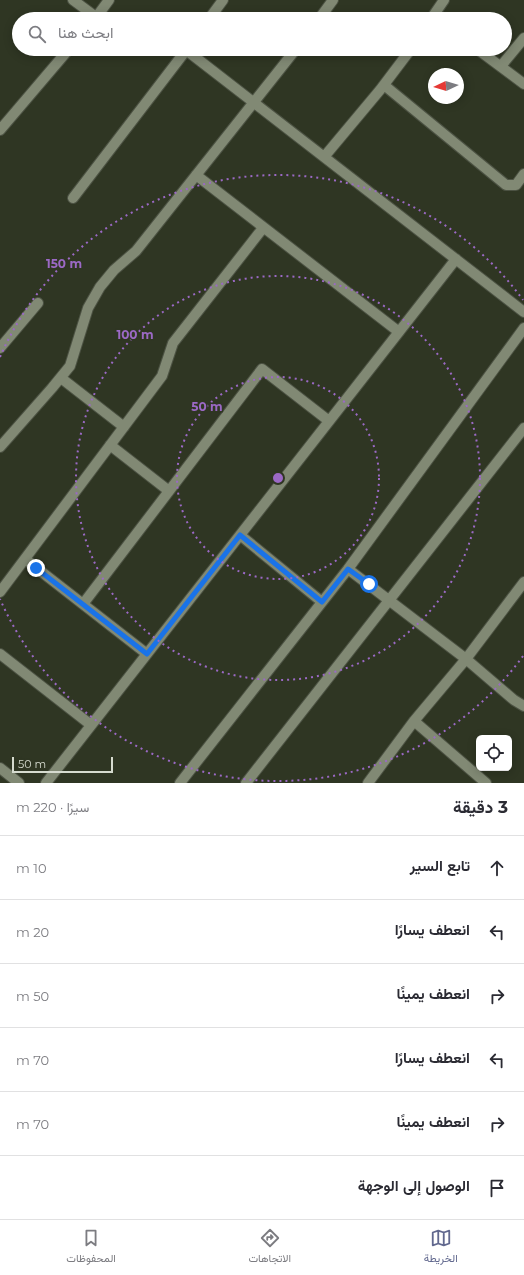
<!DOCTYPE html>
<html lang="ar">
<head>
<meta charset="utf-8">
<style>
	body { margin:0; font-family:Montserrat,Vazirmatn,sans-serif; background:#f7f7f7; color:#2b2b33; direction:rtl }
	.controls { position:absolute; right:12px; bottom:12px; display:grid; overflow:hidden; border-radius:6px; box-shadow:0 2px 10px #0003 }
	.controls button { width:36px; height:36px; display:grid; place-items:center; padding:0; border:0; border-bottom:1px solid #e1e1e2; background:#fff; color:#2b2b33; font:20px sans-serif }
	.compass { position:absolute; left:428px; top:68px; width:36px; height:36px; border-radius:50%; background:#fff; box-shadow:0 2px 10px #0003; rotate:266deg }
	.scale { position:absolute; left:12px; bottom:10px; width:101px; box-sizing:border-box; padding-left:4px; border:2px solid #d6dbcf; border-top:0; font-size:11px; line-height:14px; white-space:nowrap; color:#d6dbcf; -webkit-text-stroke:3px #2f3623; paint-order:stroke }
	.stop { position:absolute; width:12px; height:12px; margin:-9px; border:3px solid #1a73e8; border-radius:50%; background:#fff }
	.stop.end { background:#1a73e8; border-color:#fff; box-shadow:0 1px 4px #0008 }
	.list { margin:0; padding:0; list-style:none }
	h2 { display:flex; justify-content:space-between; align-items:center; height:52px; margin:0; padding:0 16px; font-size:17px }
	h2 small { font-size:13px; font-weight:400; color:#7c7c81 }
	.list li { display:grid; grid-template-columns:26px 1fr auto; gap:12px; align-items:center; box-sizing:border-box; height:64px; padding:0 16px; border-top:1px solid #e1e1e2 }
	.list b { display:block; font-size:15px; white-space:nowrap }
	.list em { font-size:13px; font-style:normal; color:#7c7c81 }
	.icon { flex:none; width:22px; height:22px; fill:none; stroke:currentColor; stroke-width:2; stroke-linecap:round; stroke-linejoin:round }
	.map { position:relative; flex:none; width:524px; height:783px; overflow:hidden; direction:ltr }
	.search { position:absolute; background:#fff; box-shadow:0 2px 10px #0003; left:12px; right:12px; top:12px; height:44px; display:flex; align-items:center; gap:10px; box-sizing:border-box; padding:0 14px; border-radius:22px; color:#7c7c81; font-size:15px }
	.sheet { height:436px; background:#fff }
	nav { display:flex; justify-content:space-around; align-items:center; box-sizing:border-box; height:56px; border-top:1px solid #e1e1e2; background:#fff; font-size:11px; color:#7c7c81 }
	nav a { display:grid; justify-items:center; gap:2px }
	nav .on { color:#61688e }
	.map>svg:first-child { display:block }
</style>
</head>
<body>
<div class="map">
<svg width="524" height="783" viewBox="0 0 524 783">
	<rect width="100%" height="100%" fill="#2f3623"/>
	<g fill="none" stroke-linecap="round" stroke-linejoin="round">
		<!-- street casing -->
		<g stroke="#4c5243" stroke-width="12">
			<path id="street" d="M73,0L96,17
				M95,19L109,0
				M209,19L223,0
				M319,19L333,0
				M431,19L444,0
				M477,49L524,84
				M186,50L524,312
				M501,66L524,38
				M384,85L506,185H516L524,174
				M0,130L69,49
				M324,157L380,90L411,49
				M196,175L399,332
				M73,198L187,49
				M0,348L38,303
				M61,378L124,427
				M110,445L169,491
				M0,447L52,388L70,366L88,308L100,287L114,270L136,251L296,49
				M240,535L322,602
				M25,559L147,654
				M348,569L466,659L514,700L524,706
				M0,592L162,376L173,343L263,228
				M83,604L262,369L329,421
				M0,654L91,725
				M414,721L486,783
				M0,768L19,783
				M46,783L456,259
				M180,783L348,569L524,328
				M246,783L524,428
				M368,783L414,721L466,659L524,582"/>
		</g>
		<!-- street -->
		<use href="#street" stroke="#818974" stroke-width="10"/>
	</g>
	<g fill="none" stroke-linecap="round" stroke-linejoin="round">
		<!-- route -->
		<path stroke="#1a73e8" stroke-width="5" d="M36,568L147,654L240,535L322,602L348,569L369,584"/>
	</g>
	<!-- distance rings -->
	<g fill="none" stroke="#9b69c5" stroke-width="2" stroke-dasharray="2 4">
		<circle cx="278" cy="478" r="101"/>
		<circle cx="278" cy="478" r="202"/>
		<path d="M523 656A303 303 0 0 1 0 599M0 357A303 303 0 0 1 523 300"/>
	</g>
	<circle cx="278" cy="478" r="6" fill="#9b69c5" stroke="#2f3623" stroke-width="2"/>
	<g font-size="12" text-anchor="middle" font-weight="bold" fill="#9b69c5" stroke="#2f3623" stroke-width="3" stroke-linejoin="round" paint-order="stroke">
		<text x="64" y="268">150 m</text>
		<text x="135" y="339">100 m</text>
		<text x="207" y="411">50 m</text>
	</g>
</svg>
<div class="controls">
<button><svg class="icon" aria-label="locate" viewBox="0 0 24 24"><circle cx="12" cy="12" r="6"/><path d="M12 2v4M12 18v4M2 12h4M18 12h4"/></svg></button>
</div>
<svg class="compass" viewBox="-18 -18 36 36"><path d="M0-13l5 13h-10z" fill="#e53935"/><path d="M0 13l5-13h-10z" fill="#7c7c81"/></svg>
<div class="scale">50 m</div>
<div class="stop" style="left:369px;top:584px"></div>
<div class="stop end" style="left:36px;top:568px"></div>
<div class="search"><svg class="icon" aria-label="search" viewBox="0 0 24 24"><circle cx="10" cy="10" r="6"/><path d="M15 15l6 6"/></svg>ابحث هنا</div>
</div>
<section class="sheet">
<h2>3 دقيقة<small>سيرًا · 220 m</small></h2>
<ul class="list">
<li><svg class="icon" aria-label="ahead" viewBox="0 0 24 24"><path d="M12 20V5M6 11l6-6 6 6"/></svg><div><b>تابع السير</b></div><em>10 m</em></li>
<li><svg class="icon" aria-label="left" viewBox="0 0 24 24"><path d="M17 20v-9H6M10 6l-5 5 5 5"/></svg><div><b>انعطف يسارًا</b></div><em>20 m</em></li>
<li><svg class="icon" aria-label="right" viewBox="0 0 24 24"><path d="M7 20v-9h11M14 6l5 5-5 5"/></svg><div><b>انعطف يمينًا</b></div><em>50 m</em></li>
<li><svg class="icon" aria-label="left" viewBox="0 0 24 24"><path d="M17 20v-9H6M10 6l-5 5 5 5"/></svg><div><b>انعطف يسارًا</b></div><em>70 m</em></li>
<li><svg class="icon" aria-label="right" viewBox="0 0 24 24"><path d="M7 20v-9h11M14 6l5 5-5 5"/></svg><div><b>انعطف يمينًا</b></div><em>70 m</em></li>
<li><svg class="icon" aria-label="arrive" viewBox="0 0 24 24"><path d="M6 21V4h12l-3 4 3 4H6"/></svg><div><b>الوصول إلى الوجهة</b></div></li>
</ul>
</section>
<nav>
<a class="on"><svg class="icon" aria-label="map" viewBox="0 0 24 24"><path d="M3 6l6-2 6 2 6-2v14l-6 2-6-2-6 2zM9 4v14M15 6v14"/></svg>الخريطة</a>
<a><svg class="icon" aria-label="directions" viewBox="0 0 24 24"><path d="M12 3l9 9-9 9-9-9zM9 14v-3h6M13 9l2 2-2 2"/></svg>الاتجاهات</a>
<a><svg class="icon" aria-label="saved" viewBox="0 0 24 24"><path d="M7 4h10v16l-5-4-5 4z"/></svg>المحفوظات</a>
</nav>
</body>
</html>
